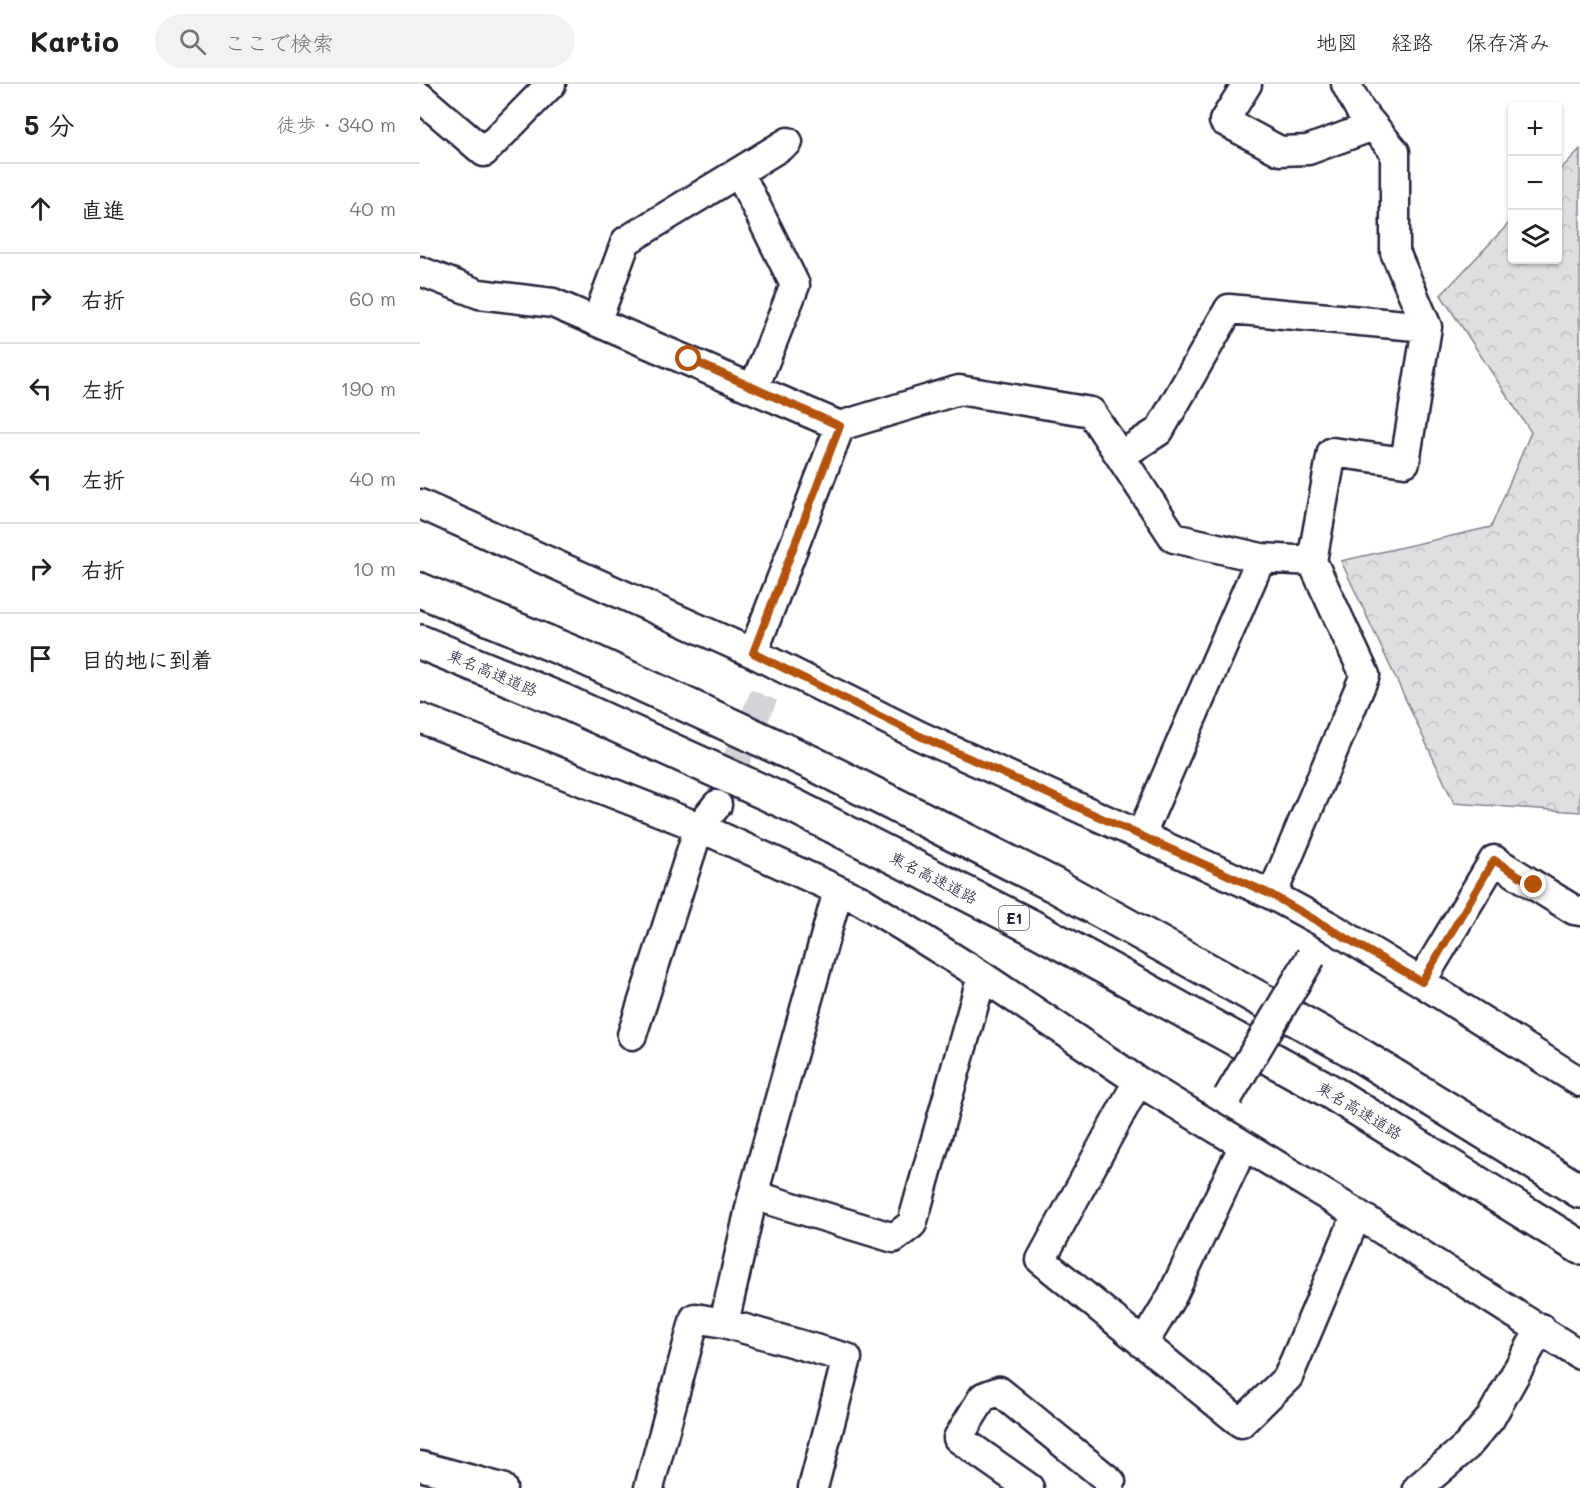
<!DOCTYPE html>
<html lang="ja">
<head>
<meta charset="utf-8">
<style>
	body { margin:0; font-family:Mali,"Klee One",sans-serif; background:#f2f2f2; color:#202124 }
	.controls { position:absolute; right:18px; top:18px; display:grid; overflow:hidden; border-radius:6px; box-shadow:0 2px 4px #0004 }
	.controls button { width:54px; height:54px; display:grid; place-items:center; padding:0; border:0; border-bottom:2px solid #e0e0e0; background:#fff; color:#202124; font:30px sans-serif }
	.stop { position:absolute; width:18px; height:18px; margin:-14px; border:4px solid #b45309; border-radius:50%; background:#fff }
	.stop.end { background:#b45309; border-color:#fff; box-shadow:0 2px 6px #0008 }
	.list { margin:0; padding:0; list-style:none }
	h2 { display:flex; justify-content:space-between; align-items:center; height:78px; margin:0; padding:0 24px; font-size:26px }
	h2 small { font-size:20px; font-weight:400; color:#757577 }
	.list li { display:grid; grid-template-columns:39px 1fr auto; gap:18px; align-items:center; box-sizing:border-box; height:90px; padding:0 24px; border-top:2px solid #e0e0e0 }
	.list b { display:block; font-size:22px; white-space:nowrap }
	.list em { font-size:20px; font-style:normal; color:#757577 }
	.icon { flex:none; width:33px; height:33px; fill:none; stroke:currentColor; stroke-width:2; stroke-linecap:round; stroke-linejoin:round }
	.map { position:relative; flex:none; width:1160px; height:1404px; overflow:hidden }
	header { display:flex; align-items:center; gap:36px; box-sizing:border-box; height:84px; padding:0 30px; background:#fff; border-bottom:2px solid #e0e0e0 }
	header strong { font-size:28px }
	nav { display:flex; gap:33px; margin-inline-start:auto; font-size:21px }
	.search { width:420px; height:54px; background:#f2f2f2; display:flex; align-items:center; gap:15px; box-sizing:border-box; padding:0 21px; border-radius:33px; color:#757577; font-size:22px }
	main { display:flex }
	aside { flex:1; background:#fff }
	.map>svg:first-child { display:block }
</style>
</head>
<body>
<header>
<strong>Kartio</strong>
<div class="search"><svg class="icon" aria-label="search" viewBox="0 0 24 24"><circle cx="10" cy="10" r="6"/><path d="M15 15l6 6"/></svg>ここで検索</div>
<nav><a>地図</a><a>経路</a><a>保存済み</a></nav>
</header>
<main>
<aside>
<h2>5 分<small>徒歩 · 340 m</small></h2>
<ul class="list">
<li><svg class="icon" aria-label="ahead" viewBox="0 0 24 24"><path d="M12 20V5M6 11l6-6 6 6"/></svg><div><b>直進</b></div><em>40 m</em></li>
<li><svg class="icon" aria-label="right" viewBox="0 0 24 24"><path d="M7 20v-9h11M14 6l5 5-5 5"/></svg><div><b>右折</b></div><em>60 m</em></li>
<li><svg class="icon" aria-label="left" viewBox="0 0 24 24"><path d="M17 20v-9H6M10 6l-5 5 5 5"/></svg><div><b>左折</b></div><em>190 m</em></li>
<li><svg class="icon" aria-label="left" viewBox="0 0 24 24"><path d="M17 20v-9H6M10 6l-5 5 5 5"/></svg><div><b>左折</b></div><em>40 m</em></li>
<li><svg class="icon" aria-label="right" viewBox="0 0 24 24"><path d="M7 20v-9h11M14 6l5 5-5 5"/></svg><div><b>右折</b></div><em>10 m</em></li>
<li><svg class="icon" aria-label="arrive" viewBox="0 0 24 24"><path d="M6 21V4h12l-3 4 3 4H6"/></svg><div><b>目的地に到着</b></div></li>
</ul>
</aside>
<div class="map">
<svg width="1160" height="1404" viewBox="0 0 1160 1404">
	<defs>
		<pattern id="forest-crowns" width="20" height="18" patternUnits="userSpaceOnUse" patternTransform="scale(1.5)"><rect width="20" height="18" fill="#dfdfe2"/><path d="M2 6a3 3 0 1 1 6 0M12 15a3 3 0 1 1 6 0" fill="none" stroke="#bfbfc3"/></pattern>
	</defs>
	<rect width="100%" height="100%" fill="#fff"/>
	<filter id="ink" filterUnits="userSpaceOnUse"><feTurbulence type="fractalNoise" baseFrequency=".0167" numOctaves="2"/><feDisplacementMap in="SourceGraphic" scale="12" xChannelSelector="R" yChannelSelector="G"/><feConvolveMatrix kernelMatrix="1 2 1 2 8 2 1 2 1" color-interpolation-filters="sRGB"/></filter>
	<g filter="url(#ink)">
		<!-- forest -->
		<path fill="url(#forest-crowns)" stroke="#80808e" stroke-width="1.5" d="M1160,65V728L1034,719L921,477L1071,443L1111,348L1021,211L1092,136V176H1138V88Z"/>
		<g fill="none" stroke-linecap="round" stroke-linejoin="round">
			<!-- minor-tunnel -->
			<path stroke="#d3d3d8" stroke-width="28" stroke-dasharray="28 14" stroke-linecap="butt" d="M300,714L349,600"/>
			<!-- minor casing -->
			<g stroke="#22223b" stroke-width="33">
				<path id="minor" d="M827,0L804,37L860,67L888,66L953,42
					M926,0L940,26L975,68V168L1007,243
					M0,13L64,68L131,0
					M319,88L375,201L334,304
					M0,187L59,210L133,219L420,342L539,306L671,328L754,454L841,474L892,477L945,591L852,811
					M177,236L206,157L368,58
					M700,372L739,347L809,225L1007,243L985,378L912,368L892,477
					M0,420L333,569L500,652L852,811L911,843L1001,898L1160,998
					M333,569L420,342
					M0,634L279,743L442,817L562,892L718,997L937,1130L1160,1271
					M721,751L841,474
					M1001,898L1074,776L1154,826L1160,827
					M212,951L279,743L297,721
					M718,997L621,1176L821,1339L868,1293L937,1130
					M333,1111L474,1154L492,1140L562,892
					M304,1239L333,1111L418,807
					M723,1260L752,1212L823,1063
					M0,1382L82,1404
					M229,1404L275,1234L304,1239L427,1274L393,1404
					M609,1404L538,1354L563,1313L579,1307L691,1398L688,1404
					M998,1404L1047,1362L1070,1335L1121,1244"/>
			</g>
			<!-- highway casing -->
			<g stroke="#22223b" stroke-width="38">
				<path id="highway" d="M0,506L165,574L392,679L634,801L930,965L1160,1107
					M0,558L143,617L372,721L612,843L906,1005L1160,1163"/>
			</g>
			<!-- minor -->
			<use href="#minor" stroke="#fff" stroke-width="28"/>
			<!-- highway -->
			<use href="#highway" stroke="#fff" stroke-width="33"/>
			<!-- minor-bridge casing -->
			<g stroke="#22223b" stroke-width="33" stroke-linecap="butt">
				<path id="minor-bridge" d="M808,1013L891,873"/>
			</g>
			<!-- minor-bridge -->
			<use href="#minor-bridge" stroke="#fff" stroke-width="28"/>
		</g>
	</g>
	<g fill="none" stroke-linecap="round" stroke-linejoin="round" filter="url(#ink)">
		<!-- route -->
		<path stroke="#b45309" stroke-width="8" d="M269,275L420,342L333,569L500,652L852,811L1002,898L1074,776L1114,801"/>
	</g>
	<g text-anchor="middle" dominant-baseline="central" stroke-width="4.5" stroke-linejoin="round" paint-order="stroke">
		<!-- shield labels -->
		<rect fill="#fff" stroke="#646476" stroke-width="1.5" x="579" y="822" width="30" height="24" rx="4.5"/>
		<g font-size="15" font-weight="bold" fill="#22223b">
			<text x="594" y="834">E1</text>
		</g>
		<!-- street labels -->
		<g font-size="16" fill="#22223b" stroke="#fff">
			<text transform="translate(73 588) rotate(23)">東名高速道路</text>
			<text transform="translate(514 793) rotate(27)">東名高速道路</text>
			<text transform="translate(940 1026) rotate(31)">東名高速道路</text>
		</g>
	</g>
</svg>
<div class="controls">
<button>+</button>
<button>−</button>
<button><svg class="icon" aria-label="layers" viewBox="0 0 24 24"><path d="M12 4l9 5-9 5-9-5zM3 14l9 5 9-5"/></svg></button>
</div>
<div class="stop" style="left:269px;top:275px"></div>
<div class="stop end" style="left:1114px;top:801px"></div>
</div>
</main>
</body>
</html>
